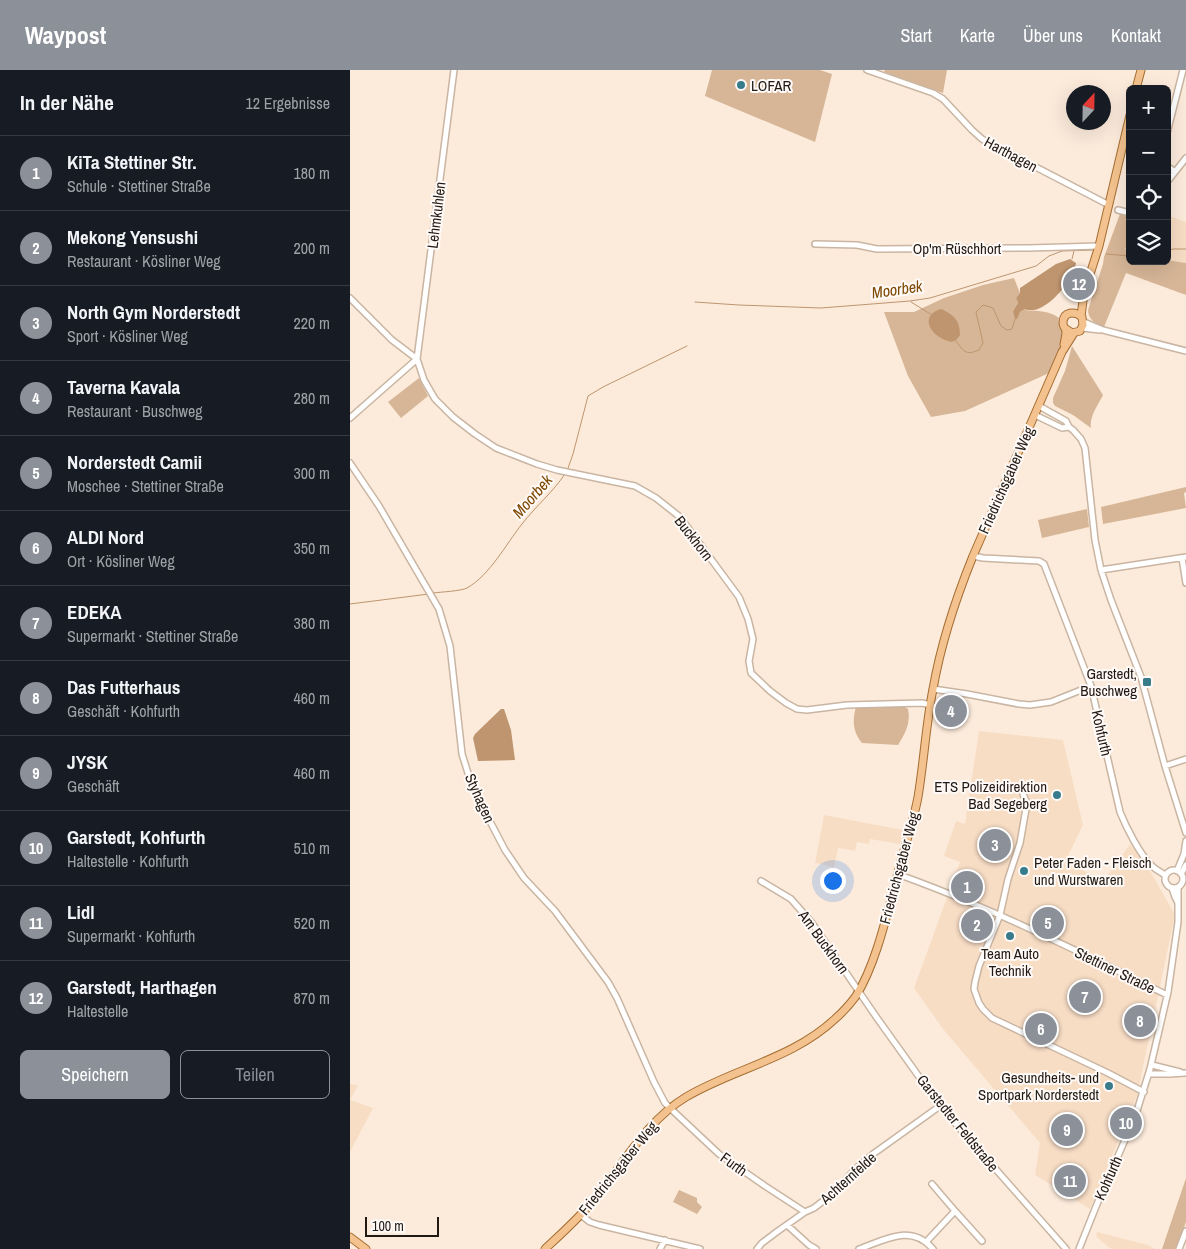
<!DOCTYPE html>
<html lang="de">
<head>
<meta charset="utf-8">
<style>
	body { margin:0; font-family:"Archivo Narrow",sans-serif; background:#20242c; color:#f1f3f6 }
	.controls { position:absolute; right:15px; top:15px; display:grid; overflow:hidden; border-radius:8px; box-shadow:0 5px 20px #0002 }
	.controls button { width:45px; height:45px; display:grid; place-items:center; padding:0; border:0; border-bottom:1px solid #363941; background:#171b24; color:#f1f3f6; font:25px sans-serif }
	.compass { position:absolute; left:716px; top:15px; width:45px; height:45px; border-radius:50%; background:#171b24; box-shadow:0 5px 20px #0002; rotate:22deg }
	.scale { position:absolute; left:15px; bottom:12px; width:74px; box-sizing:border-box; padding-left:5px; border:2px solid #211a13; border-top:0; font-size:14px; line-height:18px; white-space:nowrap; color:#211a13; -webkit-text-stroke:4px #fffaf7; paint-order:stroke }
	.you { position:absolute; left:482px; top:810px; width:18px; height:18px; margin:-12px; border:4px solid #fff; border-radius:50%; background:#1a73e8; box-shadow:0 0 0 8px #1a73e833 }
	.badge { display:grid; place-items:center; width:32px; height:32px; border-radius:50%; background:#8c9099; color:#fff; font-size:16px; font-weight:700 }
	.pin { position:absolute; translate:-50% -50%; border:2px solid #fff; box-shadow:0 1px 5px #0006 }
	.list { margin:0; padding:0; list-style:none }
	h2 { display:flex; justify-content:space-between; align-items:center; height:65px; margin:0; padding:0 20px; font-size:21px }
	h2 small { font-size:16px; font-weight:400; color:#9ea1a6 }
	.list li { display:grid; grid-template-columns:32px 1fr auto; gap:15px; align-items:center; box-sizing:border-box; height:75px; padding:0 20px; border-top:1px solid #363941 }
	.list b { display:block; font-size:19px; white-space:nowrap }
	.list p { margin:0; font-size:16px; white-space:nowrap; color:#9ea1a6 }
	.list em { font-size:16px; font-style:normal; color:#9ea1a6 }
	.actions { display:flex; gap:10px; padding:15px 20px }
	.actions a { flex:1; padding:11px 0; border:1px solid #8c9099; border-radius:8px; text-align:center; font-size:18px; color:#8c9099 }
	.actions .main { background:#8c9099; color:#fff }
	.icon { flex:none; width:28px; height:28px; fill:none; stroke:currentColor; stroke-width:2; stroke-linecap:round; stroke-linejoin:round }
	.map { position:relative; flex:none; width:836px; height:1179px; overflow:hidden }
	header { display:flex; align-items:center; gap:30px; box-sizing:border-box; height:70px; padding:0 25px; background:#8c9099; color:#fff }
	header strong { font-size:24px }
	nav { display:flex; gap:28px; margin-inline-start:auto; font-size:18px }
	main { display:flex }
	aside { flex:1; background:#171b24 }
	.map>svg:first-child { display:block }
</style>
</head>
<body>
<header>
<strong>Waypost</strong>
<nav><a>Start</a><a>Karte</a><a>Über uns</a><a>Kontakt</a></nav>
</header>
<main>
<aside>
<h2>In der Nähe<small>12 Ergebnisse</small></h2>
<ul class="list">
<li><span class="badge">1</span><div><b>KiTa Stettiner Str.</b><p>Schule · Stettiner Straße</p></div><em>180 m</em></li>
<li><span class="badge">2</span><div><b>Mekong Yensushi</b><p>Restaurant · Kösliner Weg</p></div><em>200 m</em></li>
<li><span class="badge">3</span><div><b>North Gym Norderstedt</b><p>Sport · Kösliner Weg</p></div><em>220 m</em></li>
<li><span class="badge">4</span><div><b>Taverna Kavala</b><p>Restaurant · Buschweg</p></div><em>280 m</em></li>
<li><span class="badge">5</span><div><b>Norderstedt Camii</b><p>Moschee · Stettiner Straße</p></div><em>300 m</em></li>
<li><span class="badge">6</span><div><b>ALDI Nord</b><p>Ort · Kösliner Weg</p></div><em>350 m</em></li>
<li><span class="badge">7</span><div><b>EDEKA</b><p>Supermarkt · Stettiner Straße</p></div><em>380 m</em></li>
<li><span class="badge">8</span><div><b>Das Futterhaus</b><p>Geschäft · Kohfurth</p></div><em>460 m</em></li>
<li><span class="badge">9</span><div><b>JYSK</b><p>Geschäft</p></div><em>460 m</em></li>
<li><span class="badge">10</span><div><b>Garstedt, Kohfurth</b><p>Haltestelle · Kohfurth</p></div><em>510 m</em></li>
<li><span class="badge">11</span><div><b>Lidl</b><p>Supermarkt · Kohfurth</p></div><em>520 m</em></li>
<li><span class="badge">12</span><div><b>Garstedt, Harthagen</b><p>Haltestelle</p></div><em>870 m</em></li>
</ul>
<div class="actions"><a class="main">Speichern</a><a>Teilen</a></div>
</aside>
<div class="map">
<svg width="836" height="1179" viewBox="0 0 836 1179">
	<rect width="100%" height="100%" fill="#fcebdb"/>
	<!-- built -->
	<path fill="#f8ddc5" d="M817,145L836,152V193L817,190Z
		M629,661L713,670L733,755L715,792L754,810L780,774L802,804L825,845L787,1026L740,1139L685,1105L690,1073L593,959L564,918L610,792L594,786L606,751L615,754Z
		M474,745L553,760L550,774L520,769L519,774L507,772L505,781L488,778L484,797L465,793Z
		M0,1014L8,1015L0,1030L23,1038L0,1082Z
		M747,1162L798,1175L805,1179H762L758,1177L746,1166Z"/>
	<!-- green -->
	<path fill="#d7b697" d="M362,0H470L482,4L465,72L355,26Z
		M535,0H597L593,23L534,2Z
		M770,144L780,147V172L775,179L780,180V191H817V190L836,193V225L776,203L754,257C746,255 738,249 738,240L753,194L754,187Z
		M664,208L670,223L666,228L668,233L663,241L670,242L675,239L679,241C688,240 702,242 709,248C708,254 712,258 712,264C713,277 704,292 699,303L615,341L581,347L558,306L534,242H564L594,228L633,215Z
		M722,276L753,325C748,335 739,347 741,358L723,345L705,336L703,333V328L715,301Z
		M69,308L78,326L51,348L38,332Z
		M836,417V422L834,423L836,438L753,454L751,437Z
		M737,439L739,457L692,468L688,450Z
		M553,636L558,639C561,653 555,664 548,675L512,673C503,662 502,651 506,637Z
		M836,1108V1152L826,1179H812Z
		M329,1120L347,1128V1132L352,1137L347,1144L323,1132Z"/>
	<!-- water -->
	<path fill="#be956f" d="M720,189L726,193C724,210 693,248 675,239L670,242L667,249H665L663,241L668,233L666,228L670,223V218L706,194Z
		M591,239C604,245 610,250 610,265L607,269L602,272C582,269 567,246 591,239Z
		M151,639H154L161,660L165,690L128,691L123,668L125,664Z"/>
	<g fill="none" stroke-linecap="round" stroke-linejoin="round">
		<!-- stream -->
		<path stroke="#be956f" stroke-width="1" d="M817,181L823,179H836
			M756,184L780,186
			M722,189L724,181
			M345,232L389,235L471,238L560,231L580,228L686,196L699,186L712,181L744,180
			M561,232L582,245
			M605,270C614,281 615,286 629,280L633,273L626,242L633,235L643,238L651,256L657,260L662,259L665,249
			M217,401L223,384L238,326L253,317L337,276
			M83,523C91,522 111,521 117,518C140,505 156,474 172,454C186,436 203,422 215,404
			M0,534L79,524"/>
		<!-- minor casing -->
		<g stroke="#c9b5a2" stroke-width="8">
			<path id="minor" d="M104,0L67,289L74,310L85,329L103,347L125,364L146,378L187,394L207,400L285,416L306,428L330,447L389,527L398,549L403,569L399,591L401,603L420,621L436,633L447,639L457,640L497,635L572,633L581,635
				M517,0L583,23L593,29L622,60L632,69L647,77L759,135
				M817,63L833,0
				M817,96L825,102
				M817,112L836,88
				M768,140L780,143
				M465,174L507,175L527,179L679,178L749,176
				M0,228L42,270L67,289
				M734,252L753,260L836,281
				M732,258L750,260
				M689,336L716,351L719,357L723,360L731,369L735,378L745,470L751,500L761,530L791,607L815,696L836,763
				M685,345L712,358L719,357
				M0,348L67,289
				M0,393L29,436L89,539L100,576L112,684L123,719L155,780L174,808L205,841L258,912L267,928L304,1012L315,1033L320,1038L369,1084L415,1116L455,1142
				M623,486L633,488L689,491L694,494L741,616L770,742C776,757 790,785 802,796C806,800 811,802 815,805
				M832,488L836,513
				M751,500L836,487
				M583,619L617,624L669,634L680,635L701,632L741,616
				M815,696L836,689
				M673,724L677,733L670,773L658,809L650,845L629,896L625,912L624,919L629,933L633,939L642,948L758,1003L794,1022
				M815 809a9 9 0 1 1 18 0a9 9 0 1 1-18 0Z
				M827,801L834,784L836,771
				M547,804C640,837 729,882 817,925
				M831,804L836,795
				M411,811L441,829L462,853L527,948L590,1036L716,1179
				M822,818L825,827L828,833
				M802,995L830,1002
				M799,1004H820L835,1003
				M582,1114L605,1141
				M231,1145L240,1152L249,1155L350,1179
				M437,1155L459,1175L466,1179
				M576,1172L605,1141L632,1171
				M310,1179L315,1170
				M407,1179L412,1173L428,1161L455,1142L464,1138L486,1121L504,1100L523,1084L590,1036
				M509,1179C535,1170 561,1153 583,1179
				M729,1179L747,1134L785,1047L800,999L818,922L828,852V817
				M829,1179L836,1161"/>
		</g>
		<!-- major casing -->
		<g stroke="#a46d32" stroke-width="9">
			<path id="major" d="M786,19L791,0
				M731,246L734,223L749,176L780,45
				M714,274C715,270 716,265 716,261C715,257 713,257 713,253C713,241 725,241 732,247L733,255L730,261L722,263L716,259
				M0,1167L16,1179
				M195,1179C212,1163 229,1148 244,1130C273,1095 296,1051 336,1027C385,998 443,989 486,948C493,942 500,934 506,926C526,894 537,844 547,807C553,780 563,754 568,727C574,691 576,654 583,619C591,573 606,528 623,486L712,282L724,263"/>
		</g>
		<!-- minor -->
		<use href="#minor" stroke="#fff" stroke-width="5"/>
		<!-- major -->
		<use href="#major" stroke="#f3c28e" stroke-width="7"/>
	</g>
	<!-- markers -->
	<g fill="#387c8b" stroke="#fffaf7" stroke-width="2">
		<circle cx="391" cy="15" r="5"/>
		<rect x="792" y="607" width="10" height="10" rx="2.5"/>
		<circle cx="707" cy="725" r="5"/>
		<circle cx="674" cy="801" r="5"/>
		<circle cx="660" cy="866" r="5"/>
		<circle cx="759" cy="1016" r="5"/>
	</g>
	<g text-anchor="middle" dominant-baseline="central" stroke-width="4" stroke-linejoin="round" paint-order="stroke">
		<!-- poi labels -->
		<g font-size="15" fill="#211a13" stroke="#fffaf7" text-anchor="end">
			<text x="401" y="15" text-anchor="start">LOFAR</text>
			<text x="787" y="603">Garstedt,<tspan x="787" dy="17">Buschweg</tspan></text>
			<text x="697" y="716">ETS Polizeidirektion<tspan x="697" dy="17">Bad Segeberg</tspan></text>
			<text x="684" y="792" text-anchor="start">Peter Faden - Fleisch<tspan x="684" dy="17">und Wurstwaren</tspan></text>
			<text x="660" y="883" text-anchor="middle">Team Auto<tspan x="660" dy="17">Technik</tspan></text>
			<text x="749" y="1007">Gesundheits- und<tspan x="749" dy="17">Sportpark Norderstedt</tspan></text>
		</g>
		<!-- street labels -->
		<g font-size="15" fill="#211a13" stroke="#fffaf7">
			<text transform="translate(661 84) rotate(28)">Harthagen</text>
			<text transform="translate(86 145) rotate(-83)">Lehmkuhlen</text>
			<text x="607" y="178">Op'm Rüschhort</text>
			<text transform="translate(656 410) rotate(-66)">Friedrichsgaber Weg</text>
			<text transform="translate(344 468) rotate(52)">Buckhorn</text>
			<text transform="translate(752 663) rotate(77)">Kohfurth</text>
			<text transform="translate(130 728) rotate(66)">Styhagen</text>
			<text transform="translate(549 798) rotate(-75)">Friedrichsgaber Weg</text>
			<text transform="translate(474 872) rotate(54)">Am Buckhorn</text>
			<text transform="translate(765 900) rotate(26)">Stettiner Straße</text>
			<text transform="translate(608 1053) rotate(51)">Garstedter Feldstraße</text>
			<text transform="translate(384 1094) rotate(36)">Furth</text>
			<text transform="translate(268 1098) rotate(-51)">Friedrichsgaber Weg</text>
			<text transform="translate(498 1108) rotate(-42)">Achternfelde</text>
			<text transform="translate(758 1108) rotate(-66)">Kohfurth</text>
		</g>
		<!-- water labels -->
		<g font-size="16" font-style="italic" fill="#7d4903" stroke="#fffaf7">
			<text transform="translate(547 219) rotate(-8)">Moorbek</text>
			<text transform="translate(182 426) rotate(-49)">Moorbek</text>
		</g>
	</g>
</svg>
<div class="controls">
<button>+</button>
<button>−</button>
<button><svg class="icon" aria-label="locate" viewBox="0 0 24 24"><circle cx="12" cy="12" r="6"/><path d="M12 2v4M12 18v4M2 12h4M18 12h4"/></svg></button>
<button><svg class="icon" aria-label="layers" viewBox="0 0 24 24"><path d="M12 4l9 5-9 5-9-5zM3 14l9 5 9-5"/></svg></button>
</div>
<svg class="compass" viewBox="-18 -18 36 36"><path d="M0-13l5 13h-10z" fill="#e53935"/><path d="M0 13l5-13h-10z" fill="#9ea1a6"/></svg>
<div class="scale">100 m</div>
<div class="you"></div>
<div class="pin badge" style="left:617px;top:817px">1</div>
<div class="pin badge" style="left:627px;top:855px">2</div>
<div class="pin badge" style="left:645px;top:775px">3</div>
<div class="pin badge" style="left:601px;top:641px">4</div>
<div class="pin badge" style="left:698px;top:853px">5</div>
<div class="pin badge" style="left:691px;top:959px">6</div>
<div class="pin badge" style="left:735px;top:927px">7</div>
<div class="pin badge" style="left:790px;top:951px">8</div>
<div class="pin badge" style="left:717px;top:1060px">9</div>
<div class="pin badge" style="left:776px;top:1053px">10</div>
<div class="pin badge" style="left:720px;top:1111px">11</div>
<div class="pin badge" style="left:729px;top:214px">12</div>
</div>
</main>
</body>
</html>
